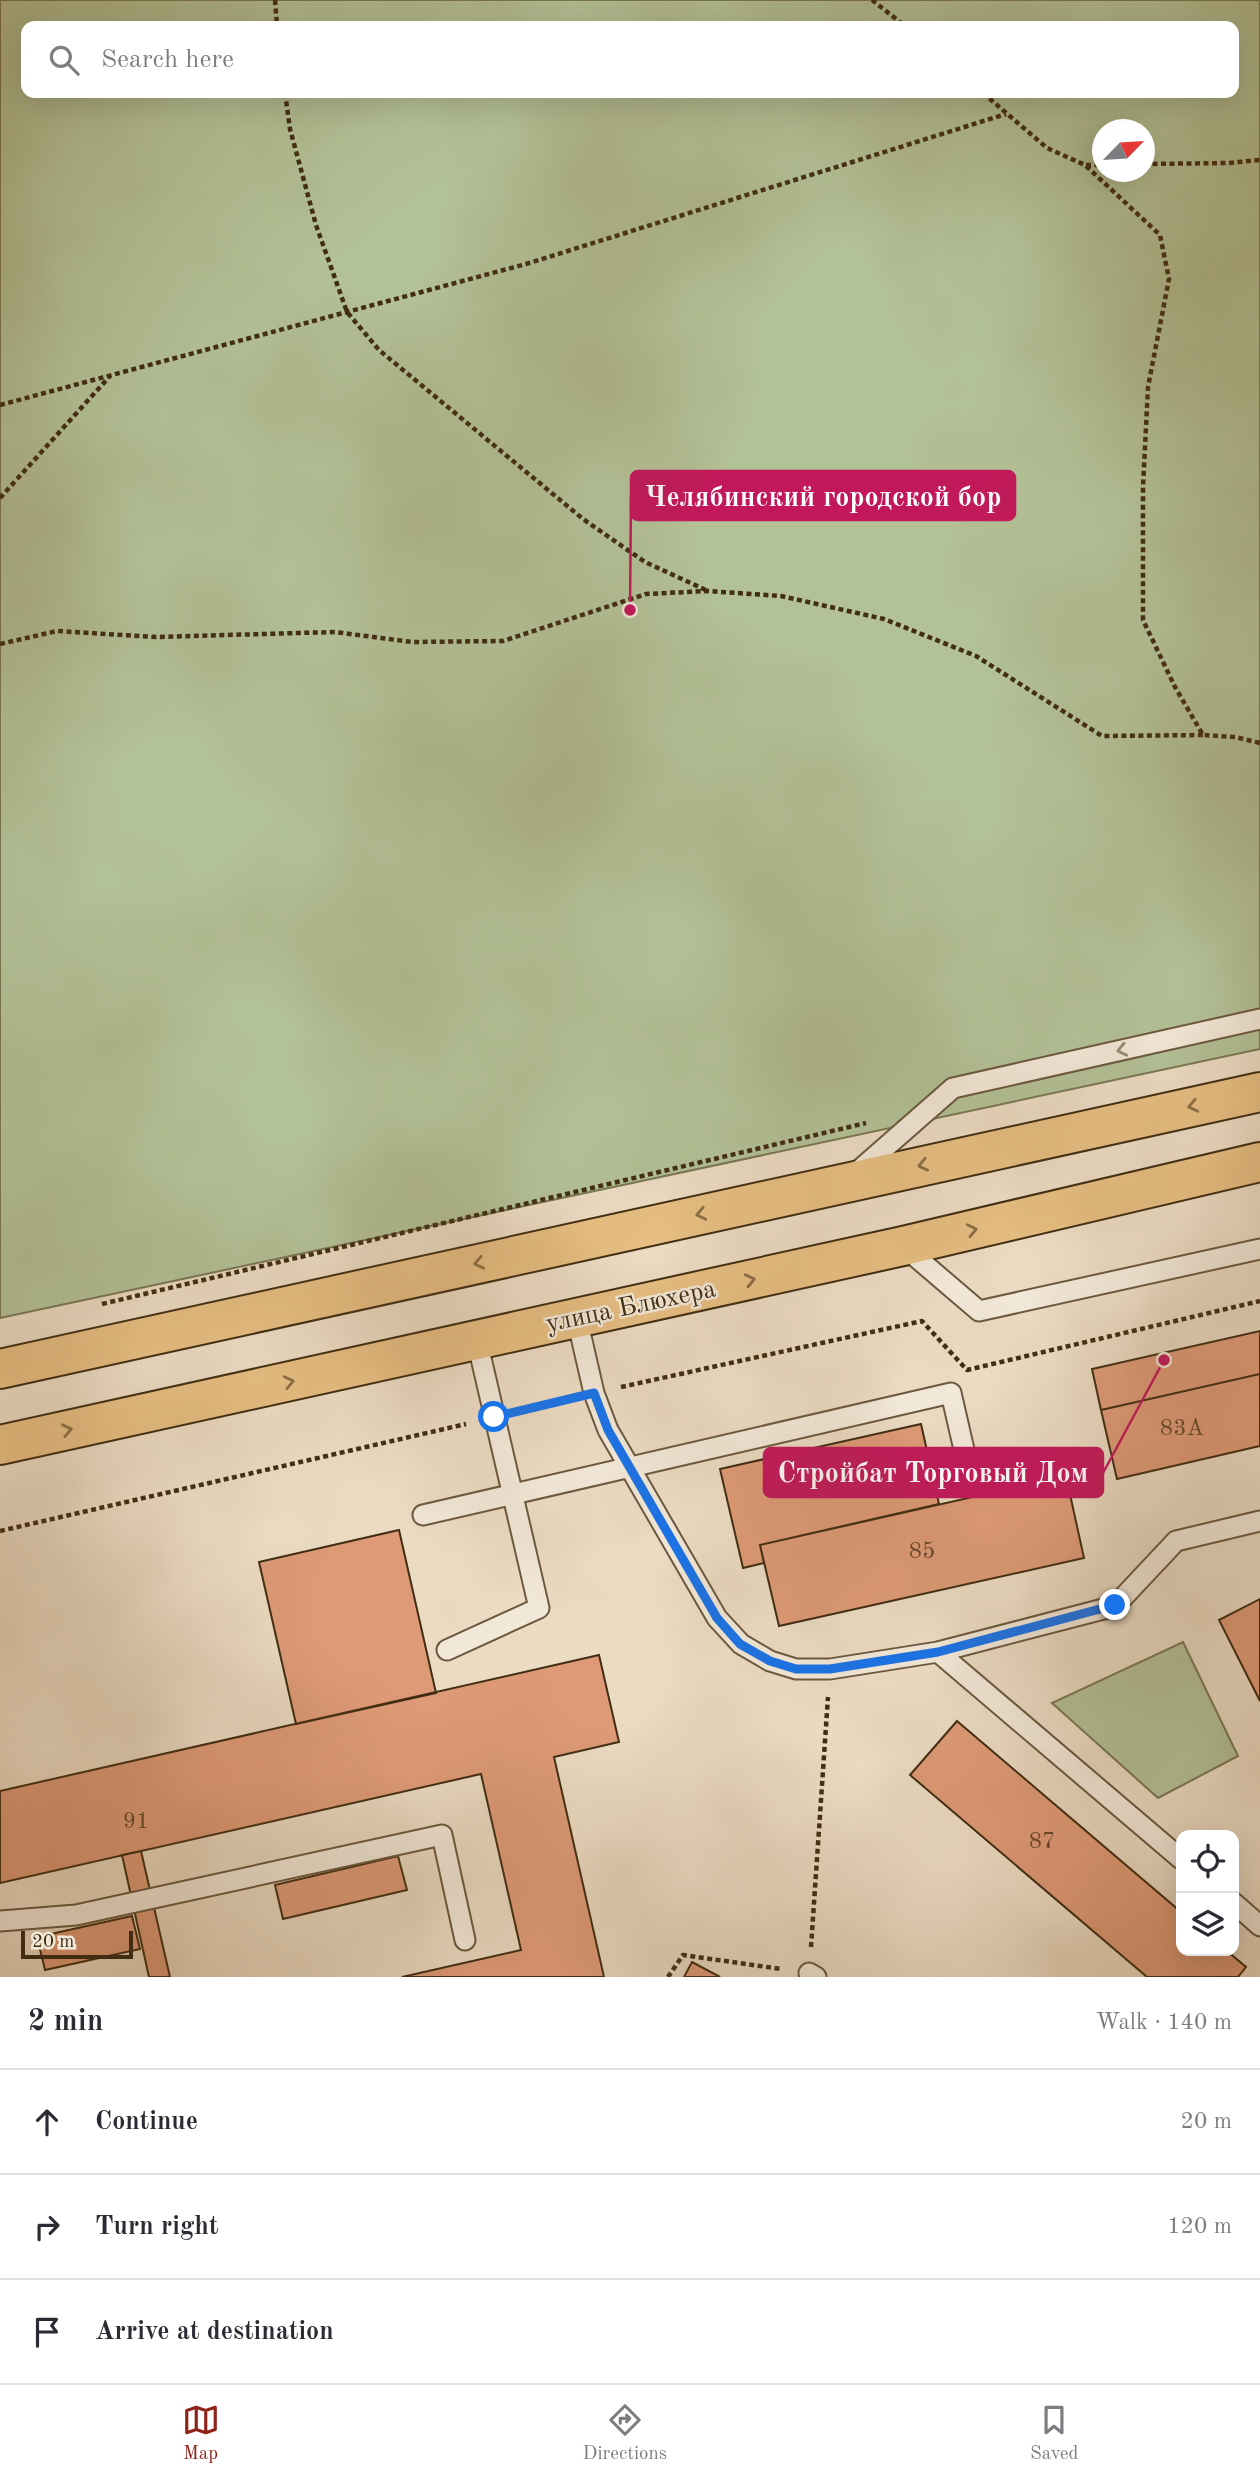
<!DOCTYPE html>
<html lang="en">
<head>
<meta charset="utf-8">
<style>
	body { margin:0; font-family:"Old Standard TT",serif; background:#f2f2f3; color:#2b2b33 }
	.controls { position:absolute; right:21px; bottom:21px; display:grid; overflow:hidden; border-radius:14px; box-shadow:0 7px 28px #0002 }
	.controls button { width:63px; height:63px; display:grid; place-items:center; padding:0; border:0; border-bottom:2px solid #e1e1e2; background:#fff; color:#2b2b33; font:35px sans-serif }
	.compass { position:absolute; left:1092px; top:119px; width:63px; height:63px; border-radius:50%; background:#fff; box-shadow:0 7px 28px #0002; rotate:65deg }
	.scale { position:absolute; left:21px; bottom:18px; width:112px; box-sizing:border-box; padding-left:7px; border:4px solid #402d12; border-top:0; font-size:19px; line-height:24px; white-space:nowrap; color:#402d12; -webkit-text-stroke:5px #f2e8d8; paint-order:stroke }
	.stop { position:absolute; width:21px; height:21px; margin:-16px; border:5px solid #1a73e8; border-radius:50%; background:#fff }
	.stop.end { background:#1a73e8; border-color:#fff; box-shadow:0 2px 7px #0008 }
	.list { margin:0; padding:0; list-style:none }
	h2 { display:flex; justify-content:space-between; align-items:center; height:91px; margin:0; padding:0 28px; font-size:30px }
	h2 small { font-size:23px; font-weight:400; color:#7c7c81 }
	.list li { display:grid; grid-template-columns:46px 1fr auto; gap:21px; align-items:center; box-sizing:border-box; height:105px; padding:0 28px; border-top:2px solid #e1e1e2 }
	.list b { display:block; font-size:26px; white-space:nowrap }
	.list em { font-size:23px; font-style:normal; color:#7c7c81 }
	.icon { flex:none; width:38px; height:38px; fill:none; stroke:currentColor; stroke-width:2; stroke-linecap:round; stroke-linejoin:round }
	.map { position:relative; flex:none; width:1260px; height:1977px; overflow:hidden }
	.search { position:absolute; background:#fff; box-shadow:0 7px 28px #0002; left:21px; right:21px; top:21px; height:77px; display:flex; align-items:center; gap:18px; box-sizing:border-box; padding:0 24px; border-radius:14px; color:#7c7c81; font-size:26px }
	.sheet { height:406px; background:#fff }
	nav { display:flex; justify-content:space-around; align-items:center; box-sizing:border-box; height:98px; border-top:2px solid #e1e1e2; background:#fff; font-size:19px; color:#7c7c81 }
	nav a { display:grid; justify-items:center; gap:4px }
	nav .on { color:#8f2418 }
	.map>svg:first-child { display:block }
</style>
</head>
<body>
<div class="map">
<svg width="1260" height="1977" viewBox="0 0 1260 1977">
	<rect width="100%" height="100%" fill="#ebdbc3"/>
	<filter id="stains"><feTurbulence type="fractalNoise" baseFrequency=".00286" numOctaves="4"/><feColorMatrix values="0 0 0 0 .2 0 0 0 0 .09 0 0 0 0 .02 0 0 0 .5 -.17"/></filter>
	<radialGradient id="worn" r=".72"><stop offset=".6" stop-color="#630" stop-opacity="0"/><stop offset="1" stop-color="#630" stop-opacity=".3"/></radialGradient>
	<!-- green -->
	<path fill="#b3c197" stroke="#7a7754" stroke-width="2" fill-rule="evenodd" d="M0,0H1260V1049L0,1318ZM26,26H1234V93H26ZM1102,130H1144V172H1102Z
		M1183,1642L1238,1756L1158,1798L1052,1703Z"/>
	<!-- building -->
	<path fill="#de9a77" stroke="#402d12" stroke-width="2" d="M1260,1331V1374L1101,1410L1092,1369Z
		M1260,1374V1446L1117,1479L1101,1410Z
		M921,1424L939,1504L760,1545L764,1563L743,1568L720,1469Z
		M1066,1476L1084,1558L779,1626L760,1545Z
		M399,1530L436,1693L296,1724L259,1562Z
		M1260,1599V1701L1219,1620Z
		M599,1655L619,1742L554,1757L604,1977H402L521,1950L481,1774L0,1883V1791Z
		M957,1721L1181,1912V1951H1227L1246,1967L1238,1977H1147L910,1775Z
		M141,1851L170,1977H149L122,1855Z
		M398,1856L407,1890L283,1919L275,1885Z
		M132,1916L140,1949L45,1970L37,1937Z
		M692,1962L720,1977H684Z"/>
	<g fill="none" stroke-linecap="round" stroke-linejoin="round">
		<!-- service casing -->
		<g stroke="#6b583e" stroke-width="23">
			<path id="service" d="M856,1173L953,1088L1260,1019
				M903,1246L979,1311L1260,1249
				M577,1319L594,1393L608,1430L717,1618L741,1644L770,1661L796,1669H830L938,1652L1115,1606L1176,1541L1260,1521
				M423,1515L951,1393L968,1467
				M447,1650L539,1608L477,1341
				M938,1652L1181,1859
				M1234,1903L1260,1926
				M0,1921L76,1915L442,1835L465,1940
				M809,1973L816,1977"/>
		</g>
		<!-- primary casing -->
		<g stroke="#402d12" stroke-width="42">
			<path id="primary" d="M0,1369L1260,1092
				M0,1445L903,1246L1260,1162"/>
		</g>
		<!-- path -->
		<path stroke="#402d12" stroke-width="4.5" stroke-dasharray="5 3.5" stroke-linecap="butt" d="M275,0L277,26
			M872,0L905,26
			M285,93L290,129L316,225L347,312L379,350L583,519L645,562L708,591
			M983,93L1047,148L1085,165L1160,235L1169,279L1148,387L1143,487V620L1175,687L1203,735L1235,737L1260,743
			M1144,164L1228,163L1260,160
			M1086,165H1102
			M0,405L526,264L1006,114
			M0,498L110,376
			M0,644L57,631L156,637L335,632L412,642L503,641L646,594L708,591L781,596L884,619L976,656L1102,736L1203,735
			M102,1304L866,1123
			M621,1387L922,1321L967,1370L1260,1301
			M523,1410L568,1399
			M0,1531L466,1424
			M811,1947L828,1697
			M668,1977L683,1955L781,1969"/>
		<!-- service -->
		<use href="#service" stroke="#f2e8d8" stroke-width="19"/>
		<!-- primary -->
		<use href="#primary" stroke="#e6be82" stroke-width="38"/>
	</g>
	<!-- one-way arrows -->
	<defs><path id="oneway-chevron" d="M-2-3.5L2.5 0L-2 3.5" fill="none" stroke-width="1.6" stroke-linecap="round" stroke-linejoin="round" transform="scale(1.75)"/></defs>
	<use stroke="#998a75" href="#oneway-chevron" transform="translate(1122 1050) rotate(167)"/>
	<g stroke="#8b6e44">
		<use href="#oneway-chevron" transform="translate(1193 1106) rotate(168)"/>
		<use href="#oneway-chevron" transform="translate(923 1165) rotate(168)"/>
		<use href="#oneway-chevron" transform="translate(701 1214) rotate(168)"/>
		<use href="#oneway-chevron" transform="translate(972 1230) rotate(-13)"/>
		<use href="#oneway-chevron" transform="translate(479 1263) rotate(168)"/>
		<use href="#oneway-chevron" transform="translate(750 1280) rotate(-13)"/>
		<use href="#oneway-chevron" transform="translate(289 1382) rotate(-12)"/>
		<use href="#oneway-chevron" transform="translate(67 1430) rotate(-12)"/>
	</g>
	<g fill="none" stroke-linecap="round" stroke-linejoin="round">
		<!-- route -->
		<path stroke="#1a73e8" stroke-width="9" d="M494,1417L594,1393L608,1430L717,1618L740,1644L770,1661L796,1669H830L938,1652L1115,1605"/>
	</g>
	<g text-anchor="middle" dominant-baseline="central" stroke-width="5" stroke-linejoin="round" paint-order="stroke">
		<!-- number labels -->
		<g font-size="23" fill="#68482b">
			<text x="1182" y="1428">83А</text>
			<text x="922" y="1551">85</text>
			<text x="136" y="1821">91</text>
			<text x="1042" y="1841">87</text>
		</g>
		<!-- street labels -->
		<g font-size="26" fill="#402d12" stroke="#f2e8d8">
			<text transform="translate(631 1307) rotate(-12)">улица Блюхера</text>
		</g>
	</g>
	<!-- callouts -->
	<path fill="none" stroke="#c2185b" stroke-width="2.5" d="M630 610L631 496M1164 1360L1103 1473"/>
	<g fill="#c2185b" stroke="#f2e8d8" stroke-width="2.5">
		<circle cx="630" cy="610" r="7"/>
		<circle cx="1164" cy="1360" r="7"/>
	</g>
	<g fill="#c2185b" stroke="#c2185b" stroke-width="2.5">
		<rect x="631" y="471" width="384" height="49" rx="7"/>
		<rect x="764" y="1448" width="339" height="49" rx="7"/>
	</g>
	<g font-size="28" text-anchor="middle" font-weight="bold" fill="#fff">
		<text x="823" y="506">Челябинский городской бор</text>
		<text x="933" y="1482">Стройбат Торговый Дом</text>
	</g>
	<rect width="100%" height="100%" filter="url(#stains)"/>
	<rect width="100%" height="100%" fill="url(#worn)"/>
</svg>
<div class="controls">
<button><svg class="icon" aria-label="locate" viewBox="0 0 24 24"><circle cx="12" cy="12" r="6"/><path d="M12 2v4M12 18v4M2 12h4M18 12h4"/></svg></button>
<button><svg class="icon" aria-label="layers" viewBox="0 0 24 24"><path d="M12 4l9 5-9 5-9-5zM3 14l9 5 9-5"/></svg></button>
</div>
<svg class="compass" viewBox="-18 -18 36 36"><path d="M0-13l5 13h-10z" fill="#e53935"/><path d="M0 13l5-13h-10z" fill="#7c7c81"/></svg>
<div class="scale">20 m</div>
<div class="stop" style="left:494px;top:1417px"></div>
<div class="stop end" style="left:1115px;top:1605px"></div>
<div class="search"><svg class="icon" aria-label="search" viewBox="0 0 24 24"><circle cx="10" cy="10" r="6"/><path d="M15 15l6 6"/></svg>Search here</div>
</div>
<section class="sheet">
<h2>2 min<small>Walk · 140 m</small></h2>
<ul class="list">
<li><svg class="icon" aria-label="ahead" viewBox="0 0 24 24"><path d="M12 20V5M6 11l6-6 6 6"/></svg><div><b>Continue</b></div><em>20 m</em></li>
<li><svg class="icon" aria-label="right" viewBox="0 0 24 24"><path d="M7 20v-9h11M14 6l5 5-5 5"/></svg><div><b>Turn right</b></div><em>120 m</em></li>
<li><svg class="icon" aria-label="arrive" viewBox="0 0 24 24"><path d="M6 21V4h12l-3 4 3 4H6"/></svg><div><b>Arrive at destination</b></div></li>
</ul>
</section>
<nav>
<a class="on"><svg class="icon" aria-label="map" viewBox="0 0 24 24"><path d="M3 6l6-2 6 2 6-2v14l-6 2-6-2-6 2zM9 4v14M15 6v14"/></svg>Map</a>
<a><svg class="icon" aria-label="directions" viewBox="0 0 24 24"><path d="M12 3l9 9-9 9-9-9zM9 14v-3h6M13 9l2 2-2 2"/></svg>Directions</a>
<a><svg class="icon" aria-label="saved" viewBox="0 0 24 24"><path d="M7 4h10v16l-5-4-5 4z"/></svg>Saved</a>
</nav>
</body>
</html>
